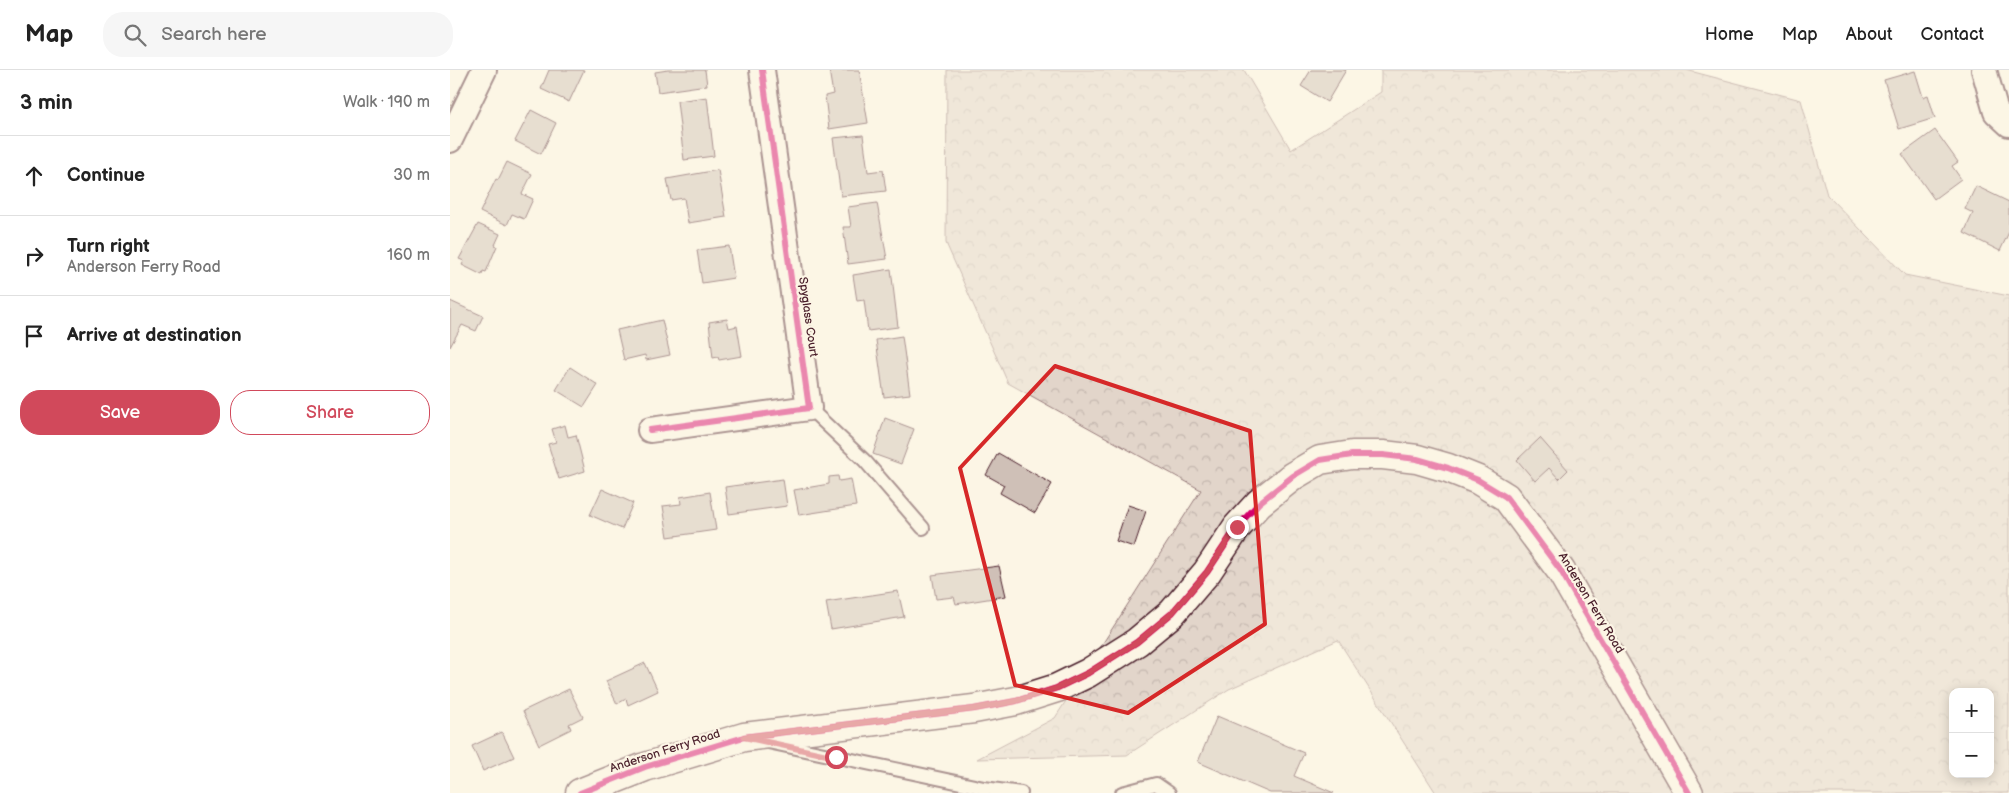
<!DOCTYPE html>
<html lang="en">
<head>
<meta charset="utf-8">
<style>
	body { margin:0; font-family:"Balsamiq Sans",sans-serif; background:#f6f6f6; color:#222 }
	.controls { position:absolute; right:15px; bottom:15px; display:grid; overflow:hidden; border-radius:10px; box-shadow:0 2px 12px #0003 }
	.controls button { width:45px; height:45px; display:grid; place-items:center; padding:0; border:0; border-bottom:1px solid #e0e0e0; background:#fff; color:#222; font:25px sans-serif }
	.stop { position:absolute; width:15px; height:15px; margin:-11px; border:4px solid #d1495b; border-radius:50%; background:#fff }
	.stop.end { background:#d1495b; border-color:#fff; box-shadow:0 1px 5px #0008 }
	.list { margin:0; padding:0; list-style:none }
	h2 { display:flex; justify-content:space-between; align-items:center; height:65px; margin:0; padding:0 20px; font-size:21px }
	h2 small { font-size:16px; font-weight:400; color:#767676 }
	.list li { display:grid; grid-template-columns:32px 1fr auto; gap:15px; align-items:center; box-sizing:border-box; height:80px; padding:0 20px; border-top:1px solid #e0e0e0 }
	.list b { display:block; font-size:19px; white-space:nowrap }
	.list p { margin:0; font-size:16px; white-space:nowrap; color:#767676 }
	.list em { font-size:16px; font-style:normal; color:#767676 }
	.actions { display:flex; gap:10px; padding:15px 20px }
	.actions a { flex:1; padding:11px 0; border:1px solid #d1495b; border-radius:20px; text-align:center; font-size:18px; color:#d1495b }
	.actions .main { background:#d1495b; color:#fff }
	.icon { flex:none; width:28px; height:28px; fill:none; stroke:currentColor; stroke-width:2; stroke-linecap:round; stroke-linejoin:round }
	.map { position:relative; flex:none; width:1559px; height:723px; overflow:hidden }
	header { display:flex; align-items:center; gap:30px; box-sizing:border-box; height:70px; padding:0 25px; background:#fff; border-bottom:1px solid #e0e0e0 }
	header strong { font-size:24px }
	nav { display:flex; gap:28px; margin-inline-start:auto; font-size:18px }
	.search { width:350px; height:45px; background:#f6f6f6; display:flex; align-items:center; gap:12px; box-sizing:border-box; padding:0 18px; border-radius:20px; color:#767676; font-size:19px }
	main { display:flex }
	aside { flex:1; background:#fff }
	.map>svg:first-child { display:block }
</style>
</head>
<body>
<header>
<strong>Map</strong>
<div class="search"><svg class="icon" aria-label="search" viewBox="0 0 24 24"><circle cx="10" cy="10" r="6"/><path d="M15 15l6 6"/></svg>Search here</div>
<nav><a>Home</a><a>Map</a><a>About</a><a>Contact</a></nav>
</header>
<main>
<aside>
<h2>3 min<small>Walk · 190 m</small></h2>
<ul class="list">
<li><svg class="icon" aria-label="ahead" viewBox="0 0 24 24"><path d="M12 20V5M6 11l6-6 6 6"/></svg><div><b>Continue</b></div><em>30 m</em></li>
<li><svg class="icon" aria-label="right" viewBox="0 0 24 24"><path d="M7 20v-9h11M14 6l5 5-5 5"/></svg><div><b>Turn right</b><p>Anderson Ferry Road</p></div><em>160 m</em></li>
<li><svg class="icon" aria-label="arrive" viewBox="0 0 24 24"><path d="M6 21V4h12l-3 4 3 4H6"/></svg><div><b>Arrive at destination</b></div></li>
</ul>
<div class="actions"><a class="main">Save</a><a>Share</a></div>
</aside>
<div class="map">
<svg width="1559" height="723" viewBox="0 0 1559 723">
	<defs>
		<pattern id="forest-crowns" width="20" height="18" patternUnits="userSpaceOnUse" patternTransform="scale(1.25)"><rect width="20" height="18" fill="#e2d5ca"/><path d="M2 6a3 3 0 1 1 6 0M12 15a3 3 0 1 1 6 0" fill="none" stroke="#c3b6ae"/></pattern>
	</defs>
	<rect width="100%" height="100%" fill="#fcf5e5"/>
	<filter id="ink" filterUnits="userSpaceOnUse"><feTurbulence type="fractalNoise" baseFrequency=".02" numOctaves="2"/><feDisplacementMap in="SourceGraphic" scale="10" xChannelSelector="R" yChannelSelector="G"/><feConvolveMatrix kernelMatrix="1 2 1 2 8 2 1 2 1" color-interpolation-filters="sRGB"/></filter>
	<g filter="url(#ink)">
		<!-- forest -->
		<path fill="url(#forest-crowns)" stroke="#967a7a" fill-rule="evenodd" d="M497,0H794L841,80L931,22V0H1236L1351,30L1377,125L1455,205L1559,226V723H986L888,570L779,619L677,685L527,689L605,648L751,420L558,313L496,173ZM1503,622H1540V704H1503Z"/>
		<!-- building -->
		<path fill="#cfc0b7" stroke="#4a1f2b" d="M99,0H134L119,32L91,19Z
			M218,0H255L257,15L208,22L205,2Z
			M379,0H409L418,53L379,59L375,26L383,24Z
			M861,0H896L877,32L851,16Z
			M1465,1L1473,27L1478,25L1485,48L1449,59L1434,10Z
			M257,27L264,86L234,90L227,31Z
			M81,40L106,53L91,84L65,71Z
			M1485,60L1508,92L1502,96L1511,109L1484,129L1452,84Z
			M413,65L418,102L433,100L436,121L391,126L383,68Z
			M57,92L82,104L72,124L83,129L74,149L62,144L57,155L30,142L46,109L48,110Z
			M268,100L276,147L238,153L234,128L221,130L217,109Z
			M1526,116L1559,132V162L1550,181L1514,163L1523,143L1515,139Z
			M427,133L437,189L398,194L393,157H401L398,137Z
			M28,154L50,164L45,175L47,176L36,202L33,201L32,205L12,195L14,191L9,189Z
			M279,176L284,208L252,213L247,180Z
			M441,199L448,257L418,261L414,230L407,231L403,205Z
			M0,231L33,246L26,261L12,255L0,277Z
			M277,249L279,258L287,256L292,286L269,290L268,287L263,288L259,252Z
			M212,250L220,285L196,290L195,285L174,290L167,260Z
			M452,266L460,324L434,327L426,270Z
			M120,297L148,315L134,337L106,320Z
			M435,348L464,359L451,394L423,384Z
			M115,355L118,367L126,365L135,401L109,409L98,374L106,372L102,359Z
			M1090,368L1118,400L1109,409L1099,398L1085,411L1067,390Z
			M548,383L602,414L585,443L550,423L554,415L536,405Z
			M388,406L389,411L401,409L406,436L349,445L344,420L379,414V407Z
			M333,409L337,436L279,444L275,417Z
			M152,419L183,433L172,459L140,445Z
			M260,422L266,460L218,467L213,436L231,434L230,427Z
			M678,435L696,441L684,477L666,471Z
			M549,496L556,526L506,534L504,527L486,529L482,505Z
			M448,521L454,547L381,559L376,532Z
			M195,593L208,621L178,635L176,629L167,634L156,611Z
			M119,619L133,647L119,654L121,659L89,675L73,641Z
			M767,646L854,683L844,706L884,723H820L748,692Z
			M52,662L64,687L33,701L22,676Z"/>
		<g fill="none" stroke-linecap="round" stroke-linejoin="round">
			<!-- service casing -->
			<g stroke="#4a1f2b" stroke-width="16">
				<path id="service" d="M359,338L415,391L473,458
					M318,672L534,718L571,723
					M672,723L706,714L719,723"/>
			</g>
			<!-- minor casing -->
			<g stroke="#4a1f2b" stroke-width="28">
				<path id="minor" d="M1534,0L1546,42L1559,54
					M0,70L34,0
					M200,360L359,338L312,0"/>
			</g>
			<!-- tertiary casing -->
			<g stroke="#4a1f2b" stroke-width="31">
				<path id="tertiary" d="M130,723L195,697L294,667L524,639L566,631L607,618L638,603L687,572L722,543L757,502L787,457L809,433L843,406L870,390L902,385H933L967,389L998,398L1028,410L1056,427L1111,501L1239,723"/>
			</g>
			<!-- service -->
			<use href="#service" stroke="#fcf5e5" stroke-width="12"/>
			<!-- minor -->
			<use href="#minor" stroke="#fcf5e5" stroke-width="24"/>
			<!-- tertiary -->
			<use href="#tertiary" stroke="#fcf5e5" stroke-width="28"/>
			<!-- cycleway casing -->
			<g stroke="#fcf5e5" stroke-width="9">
				<path id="cycleway" d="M200,360L359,338L312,0
					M130,723L195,697L294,667L524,639L566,631L607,618L638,603L687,572L722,543L757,502L787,457L809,433L843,406L870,390L902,385H933L967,389L998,398L1028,410L1056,427L1111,501L1239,723"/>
			</g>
			<!-- cycleway -->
			<use href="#cycleway" stroke="#d6006c" stroke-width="6"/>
		</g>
	</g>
	<g fill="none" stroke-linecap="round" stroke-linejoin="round" filter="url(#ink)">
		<!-- route -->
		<path stroke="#d1495b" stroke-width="6" d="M386,687L294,667L524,639L566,631L607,618L638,603L687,572L722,543L757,502L787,457"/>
	</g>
	<!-- marked area -->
	<path d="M0 0H1559V723H0ZM605,296L800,361L815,554L678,643L565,615L510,398Z" fill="#fcf5e5" fill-opacity=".55" fill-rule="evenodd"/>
	<path fill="none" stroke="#d62828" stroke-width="4" stroke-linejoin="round" d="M605,296L800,361L815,554L678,643L565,615L510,398Z"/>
	<g text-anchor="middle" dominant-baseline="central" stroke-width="4.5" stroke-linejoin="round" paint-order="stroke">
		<!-- street labels -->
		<g font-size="12" fill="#4a1f2b" stroke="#fcf5e5">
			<text transform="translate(358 247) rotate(82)">Spyglass Court</text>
			<text transform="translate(1141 533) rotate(59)">Anderson Ferry Road</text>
			<text transform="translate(215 681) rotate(-18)">Anderson Ferry Road</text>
		</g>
	</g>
</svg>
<div class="controls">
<button>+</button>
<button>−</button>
</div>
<div class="stop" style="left:386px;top:687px"></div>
<div class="stop end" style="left:787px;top:457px"></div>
</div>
</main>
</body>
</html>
